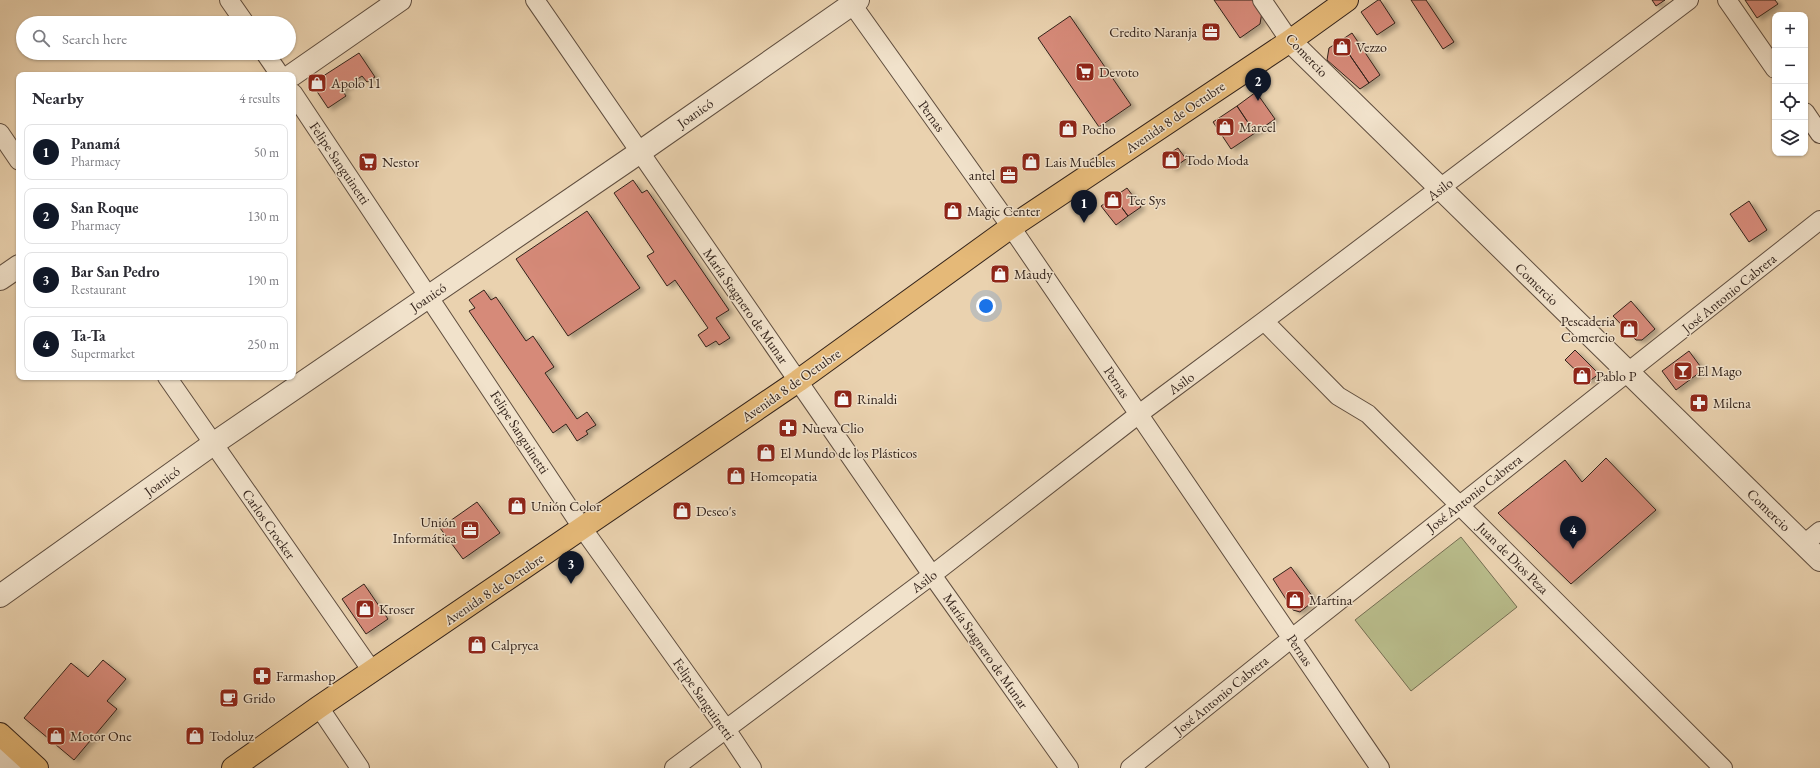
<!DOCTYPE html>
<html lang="en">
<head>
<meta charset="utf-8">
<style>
	body { margin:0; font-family:"EB Garamond",serif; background:#f7f7f7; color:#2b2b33 }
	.controls { position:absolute; right:12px; top:12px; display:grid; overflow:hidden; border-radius:8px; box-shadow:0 1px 3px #0004 }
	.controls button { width:36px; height:36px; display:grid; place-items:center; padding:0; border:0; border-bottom:1px solid #e1e1e2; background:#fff; color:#2b2b33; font:20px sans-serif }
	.you { position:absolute; left:986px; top:306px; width:14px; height:14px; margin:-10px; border:3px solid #fff; border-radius:50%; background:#1a73e8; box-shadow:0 0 0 6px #1a73e833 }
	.badge { display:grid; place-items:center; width:26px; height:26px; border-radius:50%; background:#111827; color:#fff; font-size:13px; font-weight:700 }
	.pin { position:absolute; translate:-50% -33px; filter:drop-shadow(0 1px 2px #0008) }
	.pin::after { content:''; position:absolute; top:21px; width:14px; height:12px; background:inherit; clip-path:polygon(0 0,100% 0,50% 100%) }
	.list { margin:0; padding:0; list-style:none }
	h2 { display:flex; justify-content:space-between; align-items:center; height:52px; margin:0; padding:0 16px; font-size:17px }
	h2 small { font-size:13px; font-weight:400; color:#7c7c81 }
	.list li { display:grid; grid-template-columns:26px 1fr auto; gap:12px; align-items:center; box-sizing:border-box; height:56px; margin:0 8px 8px; padding:0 8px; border:1px solid #e1e1e2; border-radius:8px }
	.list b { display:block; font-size:15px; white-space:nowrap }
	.list p { margin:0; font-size:13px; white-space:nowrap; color:#7c7c81 }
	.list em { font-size:13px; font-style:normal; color:#7c7c81 }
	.icon { flex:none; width:22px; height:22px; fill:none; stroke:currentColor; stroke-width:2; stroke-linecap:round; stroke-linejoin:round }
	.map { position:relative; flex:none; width:1820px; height:768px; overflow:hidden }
	.search { position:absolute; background:#fff; box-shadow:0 1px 3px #0004; left:16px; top:16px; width:280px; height:44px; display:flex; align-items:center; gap:10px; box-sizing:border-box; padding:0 14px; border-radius:22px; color:#7c7c81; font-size:15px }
	.panel { position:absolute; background:#fff; box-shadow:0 1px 3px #0004; left:16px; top:72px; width:280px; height:308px; border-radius:8px }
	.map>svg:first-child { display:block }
</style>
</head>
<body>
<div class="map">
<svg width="1820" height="768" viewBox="0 0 1820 768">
	<defs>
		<filter id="shadow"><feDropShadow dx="4.5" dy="2.5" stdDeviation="2" flood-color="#0004"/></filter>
	</defs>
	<rect width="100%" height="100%" fill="#ead2af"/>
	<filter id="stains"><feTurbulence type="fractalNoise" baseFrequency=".005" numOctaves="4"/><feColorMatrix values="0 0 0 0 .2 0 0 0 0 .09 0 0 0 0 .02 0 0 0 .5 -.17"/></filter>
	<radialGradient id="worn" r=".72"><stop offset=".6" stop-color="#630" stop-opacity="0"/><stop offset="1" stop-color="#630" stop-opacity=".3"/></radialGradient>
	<!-- green -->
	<path fill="#b8bb8a" stroke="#756e52" d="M1461,537L1517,607L1411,691L1355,620Z"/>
	<!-- building -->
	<path fill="#d68a79" stroke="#32221a" filter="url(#shadow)" d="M1214,0H1254L1262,12L1260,24L1240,38Z
		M1378,0H1380L1395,23L1377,35L1361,12Z
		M1411,0H1426L1454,42L1443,49Z
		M1652,0H1665L1656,6Z
		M1745,0H1775L1778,4L1757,18Z
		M1070,16L1131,105L1099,127L1038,38Z
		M1352,33L1380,75L1369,83L1340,41Z
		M1340,41L1369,83L1360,89L1327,60L1329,48Z
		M359,53L375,77L367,82L362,76L342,90L346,96L328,108L316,90L317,80Z
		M1256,92L1275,119L1255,133L1237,106Z
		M1237,106L1255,133L1231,149L1213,122Z
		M1178,148L1186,159L1172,169L1164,157Z
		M633,180L642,193L647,190L729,310L716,318L730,338L719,345L716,341L706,347L698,335L708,328L675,280L667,286L647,256L654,252L614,193Z
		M1127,188L1141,207L1128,216L1114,197Z
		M1114,197L1128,216L1116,225L1101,206Z
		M1749,201L1767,230L1749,242L1730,214Z
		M587,211L640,288L568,336L516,259Z
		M484,290L491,300L496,297L526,341L533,336L554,367L545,373L577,419L587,412L596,425L586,431L588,434L577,441L566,424L553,433L469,311L475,308L469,300Z
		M1631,301L1655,329L1642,340H1636L1613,316Z
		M1575,350L1599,374L1588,382L1565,360Z
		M1689,351L1703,370L1676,390L1662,371Z
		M1606,458L1656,510L1571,584L1498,513L1565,460L1582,482Z
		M477,502L500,533L463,559L440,528Z
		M1291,567L1315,600L1300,612L1293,610L1273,579Z
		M364,584L388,619L366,634L342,599Z
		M103,660L126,679L107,701L117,709L74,760L24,718L71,663L88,677Z"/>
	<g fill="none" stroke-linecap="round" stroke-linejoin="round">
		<!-- minor casing -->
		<g stroke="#604e3f" stroke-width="20">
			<path id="minor" d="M229,0L245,23
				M535,0L932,575L1069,768
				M849,0L1011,227L1380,768
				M1262,0L1290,41
				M1727,0L1775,69
				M265,53L280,75
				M293,93L583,529L726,729L752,768
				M1805,112L1820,134
				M0,133L19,161
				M1264,321L1338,396L1368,414L1723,768
				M167,377L372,671
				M1804,544L1820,531
				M319,707L360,768
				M674,768L932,575L1139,414L1264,321L1689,0
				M1130,768L1292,638L1820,220"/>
		</g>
		<!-- tertiary casing -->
		<g stroke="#604e3f" stroke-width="24">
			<path id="tertiary" d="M1290,41L1820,560
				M292,75L400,0
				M0,279L19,266
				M0,596L213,444L640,152L858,0
				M0,757L17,768"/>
		</g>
		<!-- primary casing -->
		<g stroke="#32221a" stroke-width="24">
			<path id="primary" d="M0,734L37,768
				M233,768L319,707L798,381L1011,227L1290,41L1347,0"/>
		</g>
		<!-- minor -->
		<use href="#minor" stroke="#f1e2cb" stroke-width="18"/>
		<!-- tertiary -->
		<use href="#tertiary" stroke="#f1e2cb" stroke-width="22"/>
		<!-- primary -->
		<use href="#primary" stroke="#e5b978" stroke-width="22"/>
	</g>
	<!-- icons -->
	<defs>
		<g id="office-square" transform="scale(1)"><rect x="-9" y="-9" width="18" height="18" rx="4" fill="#8f2418" stroke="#f1e2cb"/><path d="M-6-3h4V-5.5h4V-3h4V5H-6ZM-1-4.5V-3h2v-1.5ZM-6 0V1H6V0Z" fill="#fff"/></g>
		<g id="shop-square" transform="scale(1)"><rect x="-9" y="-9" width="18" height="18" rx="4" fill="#8f2418" stroke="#f1e2cb"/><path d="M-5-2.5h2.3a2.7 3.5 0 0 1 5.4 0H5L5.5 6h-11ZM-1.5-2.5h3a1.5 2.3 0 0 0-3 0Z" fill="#fff"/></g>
		<g id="supermarket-square" transform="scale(1)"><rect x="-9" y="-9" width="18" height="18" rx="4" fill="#8f2418" stroke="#f1e2cb"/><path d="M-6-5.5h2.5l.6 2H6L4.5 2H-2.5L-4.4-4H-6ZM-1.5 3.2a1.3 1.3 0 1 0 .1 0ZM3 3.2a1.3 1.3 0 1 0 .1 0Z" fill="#fff"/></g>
		<g id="bar-square" transform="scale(1)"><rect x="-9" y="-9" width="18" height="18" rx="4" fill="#8f2418" stroke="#f1e2cb"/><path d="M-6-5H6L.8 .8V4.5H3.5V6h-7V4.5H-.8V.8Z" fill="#fff"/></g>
		<g id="pharmacy-square" transform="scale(1)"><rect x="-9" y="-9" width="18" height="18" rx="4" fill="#8f2418" stroke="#f1e2cb"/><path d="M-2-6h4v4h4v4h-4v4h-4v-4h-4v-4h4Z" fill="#fff"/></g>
		<g id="cafe-square" transform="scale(1)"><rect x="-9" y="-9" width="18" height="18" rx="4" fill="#8f2418" stroke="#f1e2cb"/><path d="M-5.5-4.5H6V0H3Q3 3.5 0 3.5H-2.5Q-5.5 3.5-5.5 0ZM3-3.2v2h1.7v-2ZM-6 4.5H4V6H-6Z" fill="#fff"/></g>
	</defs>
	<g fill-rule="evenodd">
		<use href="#office-square" x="1211" y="32"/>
		<use href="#shop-square" x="1342" y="47"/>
		<use href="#supermarket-square" x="1085" y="72"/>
		<use href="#shop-square" x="317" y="83"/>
		<use href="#shop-square" x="1225" y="127"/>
		<use href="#shop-square" x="1068" y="129"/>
		<use href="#shop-square" x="1171" y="160"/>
		<use href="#supermarket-square" x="368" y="162"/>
		<use href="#shop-square" x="1031" y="162"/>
		<use href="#office-square" x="1009" y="175"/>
		<use href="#shop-square" x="1113" y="200"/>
		<use href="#shop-square" x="953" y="211"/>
		<use href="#shop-square" x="1000" y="274"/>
		<use href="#shop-square" x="1629" y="329"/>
		<use href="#bar-square" x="1683" y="371"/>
		<use href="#shop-square" x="1582" y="376"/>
		<use href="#shop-square" x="843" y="399"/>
		<use href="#pharmacy-square" x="1699" y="403"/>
		<use href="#pharmacy-square" x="788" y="428"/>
		<use href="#shop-square" x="766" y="453"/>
		<use href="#shop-square" x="736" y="476"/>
		<use href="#shop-square" x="517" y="506"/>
		<use href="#shop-square" x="682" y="511"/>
		<use href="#office-square" x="470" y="530"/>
		<use href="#shop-square" x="1295" y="600"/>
		<use href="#shop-square" x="365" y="609"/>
		<use href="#shop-square" x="477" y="645"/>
		<use href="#pharmacy-square" x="262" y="676"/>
		<use href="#cafe-square" x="229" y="698"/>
		<use href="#shop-square" x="56" y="736"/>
		<use href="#shop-square" x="195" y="736"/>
	</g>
	<g text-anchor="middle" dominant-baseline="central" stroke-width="3" stroke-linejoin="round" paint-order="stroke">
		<!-- poi labels -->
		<g font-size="14" fill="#32221a" stroke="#f1e2cb" text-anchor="start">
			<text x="1197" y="32" text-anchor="end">Credito Naranja</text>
			<text x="1356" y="47">Vezzo</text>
			<text x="1099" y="72">Devoto</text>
			<text x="331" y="83">Apolo 11</text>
			<text x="1239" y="127">Marcel</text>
			<text x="1082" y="129">Pocho</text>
			<text x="1185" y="160">Todo Moda</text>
			<text x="382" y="162">Nestor</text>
			<text x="1045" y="162">Lais Muebles</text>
			<text x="995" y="175" text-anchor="end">antel</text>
			<text x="1127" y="200">Tec Sys</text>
			<text x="967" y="211">Magic Center</text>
			<text x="1014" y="274">Maudy</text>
			<text x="1615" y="321" text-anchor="end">Pescaderia<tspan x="1615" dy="16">Comercio</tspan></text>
			<text x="1697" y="371">El Mago</text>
			<text x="1596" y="376">Pablo P</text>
			<text x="857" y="399">Rinaldi</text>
			<text x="1713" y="403">Milena</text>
			<text x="802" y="428">Nueva Clio</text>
			<text x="780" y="453">El Mundo de los Plásticos</text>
			<text x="750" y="476">Homeopatia</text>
			<text x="531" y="506">Unión Color</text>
			<text x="696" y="511">Deseo's</text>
			<text x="456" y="522" text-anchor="end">Unión<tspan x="456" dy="16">Informática</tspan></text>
			<text x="1309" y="600">Martina</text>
			<text x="379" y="609">Kroser</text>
			<text x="491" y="645">Calpryca</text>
			<text x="276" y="676">Farmashop</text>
			<text x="243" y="698">Grido</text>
			<text x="70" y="736">Motor One</text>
			<text x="209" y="736">Todoluz</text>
		</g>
		<!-- street labels -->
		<g font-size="14" fill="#32221a" stroke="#f1e2cb">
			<text transform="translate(1307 55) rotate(46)">Comercio</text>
			<text transform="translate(695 113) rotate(-35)">Joanicó</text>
			<text transform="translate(932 116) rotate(54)">Pernas</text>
			<text transform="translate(1175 117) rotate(-34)">Avenida 8 de Octubre</text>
			<text transform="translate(340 163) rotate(56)">Felipe Sanguinetti</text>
			<text transform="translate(1440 189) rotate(-37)">Asilo</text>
			<text transform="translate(1537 284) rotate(44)">Comercio</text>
			<text transform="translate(1729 293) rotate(-39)">José Antonio Cabrera</text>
			<text transform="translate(428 297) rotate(-34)">Joanicó</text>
			<text transform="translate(746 306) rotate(55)">María Stagnero de Munar</text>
			<text transform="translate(1117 382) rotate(56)">Pernas</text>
			<text transform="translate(1181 383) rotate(-36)">Asilo</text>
			<text transform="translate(791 385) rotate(-35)">Avenida 8 de Octubre</text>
			<text transform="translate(520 432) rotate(57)">Felipe Sanguinetti</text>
			<text transform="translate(162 481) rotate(-36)">Joanicó</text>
			<text transform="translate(1474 493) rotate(-38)">José Antonio Cabrera</text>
			<text transform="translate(1769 510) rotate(44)">Comercio</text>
			<text transform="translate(269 524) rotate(55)">Carlos Crocker</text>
			<text transform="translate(1513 558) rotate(45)">Juan de Dios Peza</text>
			<text transform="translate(924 581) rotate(-37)">Asilo</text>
			<text transform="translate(494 589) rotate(-34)">Avenida 8 de Octubre</text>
			<text transform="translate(1300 650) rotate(56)">Pernas</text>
			<text transform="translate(986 651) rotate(55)">María Stagnero de Munar</text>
			<text transform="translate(1221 695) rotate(-39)">José Antonio Cabrera</text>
			<text transform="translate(704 699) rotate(55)">Felipe Sanguinetti</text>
		</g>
	</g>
	<rect width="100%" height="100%" filter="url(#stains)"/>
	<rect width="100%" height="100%" fill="url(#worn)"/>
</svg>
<div class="controls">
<button>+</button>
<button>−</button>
<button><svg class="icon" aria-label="locate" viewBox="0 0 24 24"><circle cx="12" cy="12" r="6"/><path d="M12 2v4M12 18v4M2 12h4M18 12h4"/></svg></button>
<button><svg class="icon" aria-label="layers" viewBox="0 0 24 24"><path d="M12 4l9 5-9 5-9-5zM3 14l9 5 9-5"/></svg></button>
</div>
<div class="you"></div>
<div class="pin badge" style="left:1084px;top:223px">1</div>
<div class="pin badge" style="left:1258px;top:101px">2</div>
<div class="pin badge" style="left:571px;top:584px">3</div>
<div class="pin badge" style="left:1573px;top:549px">4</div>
<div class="search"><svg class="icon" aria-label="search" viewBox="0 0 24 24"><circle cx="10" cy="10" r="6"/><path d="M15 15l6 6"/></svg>Search here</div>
<section class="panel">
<h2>Nearby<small>4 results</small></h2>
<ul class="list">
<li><span class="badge">1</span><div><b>Panamá</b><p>Pharmacy</p></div><em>50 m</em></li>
<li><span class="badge">2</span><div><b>San Roque</b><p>Pharmacy</p></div><em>130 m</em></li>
<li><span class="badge">3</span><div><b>Bar San Pedro</b><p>Restaurant</p></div><em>190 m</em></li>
<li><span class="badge">4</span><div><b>Ta-Ta</b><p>Supermarket</p></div><em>250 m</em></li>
</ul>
</section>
</div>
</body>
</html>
